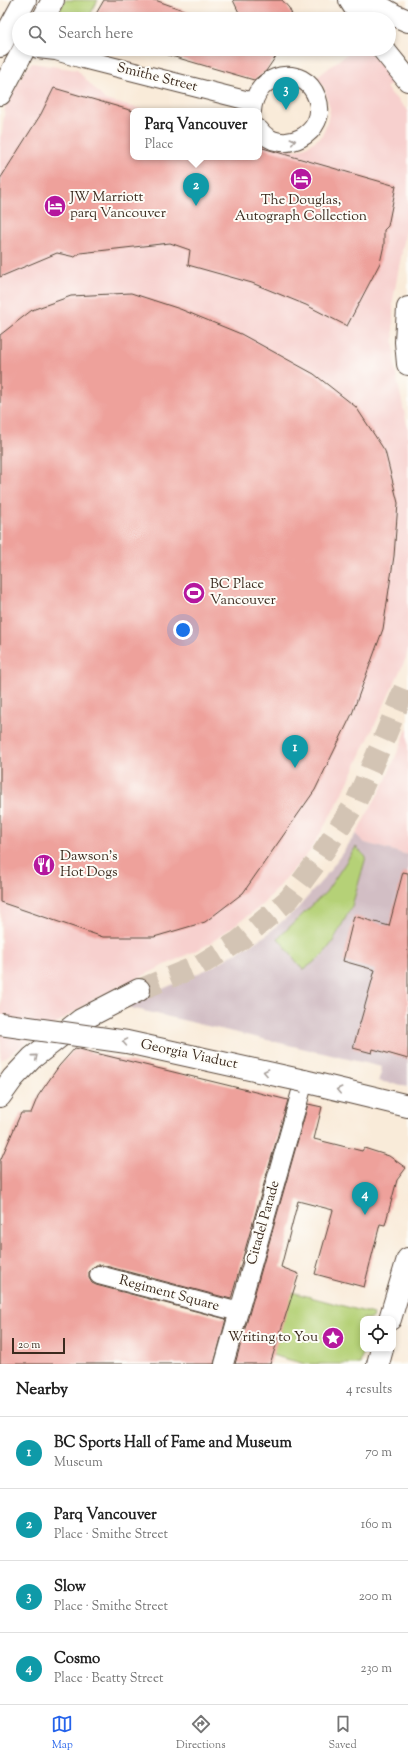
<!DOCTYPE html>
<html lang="en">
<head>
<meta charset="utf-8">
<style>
	body { margin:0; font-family:"Sorts Mill Goudy",serif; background:#f2f2f2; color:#222 }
	.controls { position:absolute; right:12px; bottom:12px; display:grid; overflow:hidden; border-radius:8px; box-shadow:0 2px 6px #0003 }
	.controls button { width:36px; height:36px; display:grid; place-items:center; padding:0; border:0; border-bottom:1px solid #e0e0e0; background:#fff; color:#222; font:20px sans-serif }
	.scale { position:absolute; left:12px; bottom:10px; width:53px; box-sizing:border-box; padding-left:4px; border:2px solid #3b2a1e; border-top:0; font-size:11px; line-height:14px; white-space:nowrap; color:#3b2a1e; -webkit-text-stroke:3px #fdfcf7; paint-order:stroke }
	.you { position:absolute; left:183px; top:630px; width:14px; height:14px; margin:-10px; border:3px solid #fff; border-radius:50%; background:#1a73e8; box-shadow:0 0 0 6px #1a73e833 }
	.badge { display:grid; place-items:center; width:26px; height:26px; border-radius:50%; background:#2563eb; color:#fff; font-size:13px; font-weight:700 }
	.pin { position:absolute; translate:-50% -33px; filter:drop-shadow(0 1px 2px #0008) }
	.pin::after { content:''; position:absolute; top:21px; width:14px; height:12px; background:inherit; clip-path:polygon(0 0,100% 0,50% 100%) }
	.popup { position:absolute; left:130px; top:108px; width:132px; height:52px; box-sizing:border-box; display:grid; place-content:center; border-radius:8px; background:#fff; filter:drop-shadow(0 1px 3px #0005); font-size:13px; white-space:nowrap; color:#767676 }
	.popup b { font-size:15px; color:#222 }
	.popup::after { content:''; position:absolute; left:50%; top:100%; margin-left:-8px; border:8px solid transparent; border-top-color:#fff }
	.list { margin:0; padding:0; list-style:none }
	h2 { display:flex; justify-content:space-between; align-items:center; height:52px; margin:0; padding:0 16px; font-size:17px }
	h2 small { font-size:13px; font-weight:400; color:#767676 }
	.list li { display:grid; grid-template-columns:26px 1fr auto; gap:12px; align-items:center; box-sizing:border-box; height:72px; padding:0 16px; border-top:1px solid #e0e0e0 }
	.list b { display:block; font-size:15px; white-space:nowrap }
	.list p { margin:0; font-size:13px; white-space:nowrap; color:#767676 }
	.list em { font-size:13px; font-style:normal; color:#767676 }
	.icon { flex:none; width:22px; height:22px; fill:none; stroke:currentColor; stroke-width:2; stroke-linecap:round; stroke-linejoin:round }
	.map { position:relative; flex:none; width:408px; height:1364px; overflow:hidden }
	.search { position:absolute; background:#fff; box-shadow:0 2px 6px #0003; left:12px; right:12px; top:12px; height:44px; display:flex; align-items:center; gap:10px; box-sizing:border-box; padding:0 14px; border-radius:22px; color:#767676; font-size:15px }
	.sheet { height:340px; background:#fff }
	nav { display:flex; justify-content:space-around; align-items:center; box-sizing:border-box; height:56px; border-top:1px solid #e0e0e0; background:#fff; font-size:11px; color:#767676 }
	nav a { display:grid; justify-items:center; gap:2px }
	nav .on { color:#2563eb }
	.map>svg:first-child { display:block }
</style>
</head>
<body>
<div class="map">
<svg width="408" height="1364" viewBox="0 0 408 1364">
	<rect width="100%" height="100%" fill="#fdfcf7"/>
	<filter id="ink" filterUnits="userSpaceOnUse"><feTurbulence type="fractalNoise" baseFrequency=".025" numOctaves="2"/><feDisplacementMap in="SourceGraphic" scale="8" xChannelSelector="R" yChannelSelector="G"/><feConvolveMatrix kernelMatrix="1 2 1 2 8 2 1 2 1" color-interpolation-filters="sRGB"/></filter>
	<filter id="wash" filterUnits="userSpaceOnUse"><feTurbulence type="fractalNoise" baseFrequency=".012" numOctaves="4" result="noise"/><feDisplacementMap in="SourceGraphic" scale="16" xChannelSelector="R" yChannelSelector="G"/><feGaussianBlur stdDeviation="0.9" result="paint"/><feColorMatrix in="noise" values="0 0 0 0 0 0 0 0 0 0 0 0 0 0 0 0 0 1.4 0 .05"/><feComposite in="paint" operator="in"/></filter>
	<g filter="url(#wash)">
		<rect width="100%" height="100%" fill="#f9ebd9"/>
		<!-- built -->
		<path fill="#f7d0ce" d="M353,49H368L394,81L386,88L408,111V219L393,300V325L395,369L408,430V650L406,658L341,797L310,851L261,906L209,944L92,1000L1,1060L0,137L2,133L5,107L25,70L32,63L77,70L105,100L148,111H133V157H259V140L297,150L306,147L321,137L327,124L330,109L324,87L316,78Z
			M408,727V855L365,843L356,834L386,780Z"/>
		<!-- industrial -->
		<path fill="#d2bec4" d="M356,834L365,843L408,855V1087L379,1081L382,1067L127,1007L158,991L210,968L265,936L298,908L325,877Z"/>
		<!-- green -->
		<path fill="#b5d177" stroke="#787e4a" d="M65,0H98L88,19H55Z
			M356,847L366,857L352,906L332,943L321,957L303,970L278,938L326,892Z
			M266,1285L373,1314L372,1319H363L364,1349L360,1364H305L242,1347Z"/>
		<g id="blocks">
			<!-- building -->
			<path fill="#eea19b" d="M104,0H155L200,16V19H93Z
				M233,0H282L289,8L294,19H242Z
				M162,49H281L266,71L254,80L161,53Z
				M54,88L133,111V157H259V147L396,186L388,226L384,230V245L380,263L347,326L306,305L252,283L188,265L190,250L170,243L80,253L75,257L57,253L0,277V179L41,114Z
				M131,293L180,309L241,334L314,374L356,407L385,451L398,503L394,556L383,629L352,714L315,790L243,893L205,922L154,937H103L0,902V335L32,310L71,296Z
				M403,872L408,873V1059L373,1049L372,1053L353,1048L375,970L343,961L354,916L389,926Z
				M75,1048L288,1100L231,1299L102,1265H96L89,1272V1278L92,1283L96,1285L226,1319L214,1364H0V1161L21,1113H31L38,1096L59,1066Z
				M308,1104L322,1107L314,1139L362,1151L364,1148L389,1156L406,1168L397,1180L385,1225L380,1224L364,1287L315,1274L333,1210L298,1201L281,1267L299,1274L270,1364H235Z"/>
		</g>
	</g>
	<g filter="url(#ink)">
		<use href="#blocks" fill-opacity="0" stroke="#58473a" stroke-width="1"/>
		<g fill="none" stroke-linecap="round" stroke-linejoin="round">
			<!-- secondary-tunnel -->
			<path stroke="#d3c4b4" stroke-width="22" stroke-dasharray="22 11" stroke-linecap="butt" d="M139,990L200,965L239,941L289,899L318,860L356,802L386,734L408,680"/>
			<!-- minor casing -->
			<g stroke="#58473a" stroke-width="20">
				<path id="minor" d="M38,49L56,51L83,59L253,102
					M252,111C255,72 304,62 317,98C330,133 280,159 259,129
					M99,1275L239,1312
					M224,1364L304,1081"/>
			</g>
			<!-- tertiary casing -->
			<g stroke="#58473a" stroke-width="24">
				<path id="tertiary" d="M390,1319L408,1259
					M378,1364L382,1349"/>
			</g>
			<!-- secondary casing -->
			<g stroke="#58473a" stroke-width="24">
				<path id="secondary" d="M350,0L362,19
					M368,0L394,15L408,21
					M43,19L53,0
					M0,46L25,0
					M383,49L408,80
					M0,94L24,49
					M408,308L406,342L408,364
					M0,1096L13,1078L32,1058L81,1020L139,990"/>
			</g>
			<!-- primary casing -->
			<g stroke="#58473a" stroke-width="24">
				<path id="primary" d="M304,1081L408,1106"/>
			</g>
			<!-- minor -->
			<use href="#minor" stroke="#fff" stroke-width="18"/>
			<!-- tertiary -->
			<use href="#tertiary" stroke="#fff" stroke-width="22"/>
			<!-- secondary -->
			<use href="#secondary" stroke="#fff" stroke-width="22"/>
			<!-- primary -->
			<use href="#primary" stroke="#fff" stroke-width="22"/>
			<!-- primary-bridge casing -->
			<g stroke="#58473a" stroke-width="24" stroke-linecap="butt">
				<path id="primary-bridge" d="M0,1024L127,1042L304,1081"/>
			</g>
			<!-- primary-bridge -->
			<use href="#primary-bridge" stroke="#fff" stroke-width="22"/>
		</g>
		<!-- one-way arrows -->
		<defs><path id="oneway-chevron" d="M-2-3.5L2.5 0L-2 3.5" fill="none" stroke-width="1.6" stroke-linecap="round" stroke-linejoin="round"/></defs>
		<g stroke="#a79f9a">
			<use href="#oneway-chevron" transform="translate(293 141) rotate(-13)"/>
			<use href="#oneway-chevron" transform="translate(125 1042) rotate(-170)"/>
			<use href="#oneway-chevron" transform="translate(35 1057) rotate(-40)"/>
			<use href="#oneway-chevron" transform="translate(266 1072) rotate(-168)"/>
			<use href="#oneway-chevron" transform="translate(339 1090) rotate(-167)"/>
		</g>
	</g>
	<!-- icons -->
	<defs>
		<g id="hotel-disc" transform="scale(1.15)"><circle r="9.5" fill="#b5179e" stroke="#fdfcf7"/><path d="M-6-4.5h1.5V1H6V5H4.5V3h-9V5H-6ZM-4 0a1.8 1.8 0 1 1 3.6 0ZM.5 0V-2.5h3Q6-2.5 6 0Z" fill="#fff"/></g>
		<g id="stadium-disc" transform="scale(1.15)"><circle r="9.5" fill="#b5179e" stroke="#fdfcf7"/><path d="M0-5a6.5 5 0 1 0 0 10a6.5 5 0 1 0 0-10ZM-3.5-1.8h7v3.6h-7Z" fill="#fff"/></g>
		<g id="restaurant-disc" transform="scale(1.15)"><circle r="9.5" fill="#b5179e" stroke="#fdfcf7"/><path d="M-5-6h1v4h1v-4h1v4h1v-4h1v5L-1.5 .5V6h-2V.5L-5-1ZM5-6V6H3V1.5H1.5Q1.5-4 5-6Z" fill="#fff"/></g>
		<g id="sight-disc" transform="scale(1.15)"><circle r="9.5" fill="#b5179e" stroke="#fdfcf7"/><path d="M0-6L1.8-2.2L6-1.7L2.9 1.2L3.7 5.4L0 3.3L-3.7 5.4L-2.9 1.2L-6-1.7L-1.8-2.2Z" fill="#fff"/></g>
	</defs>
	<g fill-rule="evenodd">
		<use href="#hotel-disc" x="301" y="179"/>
		<use href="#hotel-disc" x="55" y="206"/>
		<use href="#stadium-disc" x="194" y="593"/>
		<use href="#restaurant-disc" x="44" y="865"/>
		<use href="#sight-disc" x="333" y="1338"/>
	</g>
	<g text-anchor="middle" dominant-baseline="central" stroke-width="4" stroke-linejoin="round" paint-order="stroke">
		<!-- street labels -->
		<g font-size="14" fill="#3b2a1e" stroke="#fdfcf7">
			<text transform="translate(157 78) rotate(14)">Smithe Street</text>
			<text transform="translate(189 1055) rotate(12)">Georgia Viaduct</text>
			<text transform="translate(264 1223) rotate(-74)">Citadel Parade</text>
			<text transform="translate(169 1294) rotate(15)">Regiment Square</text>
		</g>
		<!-- poi labels -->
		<g font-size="14" fill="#3b2a1e" stroke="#fdfcf7" text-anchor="start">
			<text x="70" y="198">JW Marriott<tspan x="70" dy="16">parq Vancouver</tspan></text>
			<text x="301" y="201" text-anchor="middle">The Douglas,<tspan x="301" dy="16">Autograph Collection</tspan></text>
			<text x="210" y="585">BC Place<tspan x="210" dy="16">Vancouver</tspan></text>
			<text x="60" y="857">Dawson's<tspan x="60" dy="16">Hot Dogs</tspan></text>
			<text x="318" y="1338" text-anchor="end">Writing to You</text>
		</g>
	</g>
</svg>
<div class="controls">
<button><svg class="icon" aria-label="locate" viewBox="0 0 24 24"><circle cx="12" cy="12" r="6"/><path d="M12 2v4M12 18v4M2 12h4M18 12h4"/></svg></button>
</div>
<div class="scale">20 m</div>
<div class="you"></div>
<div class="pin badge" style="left:295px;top:768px;background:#0f9aa8">1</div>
<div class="pin badge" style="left:196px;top:206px;background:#0f9aa8">2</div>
<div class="popup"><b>Parq Vancouver</b>Place</div>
<div class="pin badge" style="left:286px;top:110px;background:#0f9aa8">3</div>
<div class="pin badge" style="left:365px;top:1215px;background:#0f9aa8">4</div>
<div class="search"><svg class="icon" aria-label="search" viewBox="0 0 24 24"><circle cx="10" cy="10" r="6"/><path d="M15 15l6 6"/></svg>Search here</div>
</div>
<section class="sheet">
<h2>Nearby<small>4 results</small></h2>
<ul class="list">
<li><span class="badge" style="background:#0f9aa8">1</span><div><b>BC Sports Hall of Fame and Museum</b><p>Museum</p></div><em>70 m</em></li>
<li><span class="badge" style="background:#0f9aa8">2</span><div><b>Parq Vancouver</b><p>Place · Smithe Street</p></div><em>160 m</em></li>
<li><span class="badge" style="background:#0f9aa8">3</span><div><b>Slow</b><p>Place · Smithe Street</p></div><em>200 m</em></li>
<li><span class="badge" style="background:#0f9aa8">4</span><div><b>Cosmo</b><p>Place · Beatty Street</p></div><em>230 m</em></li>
</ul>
</section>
<nav>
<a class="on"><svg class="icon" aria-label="map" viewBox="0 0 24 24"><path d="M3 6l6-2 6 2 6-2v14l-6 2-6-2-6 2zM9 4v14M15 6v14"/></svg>Map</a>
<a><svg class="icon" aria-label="directions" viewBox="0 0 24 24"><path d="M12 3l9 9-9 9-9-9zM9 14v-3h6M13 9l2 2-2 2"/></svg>Directions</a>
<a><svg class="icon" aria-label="saved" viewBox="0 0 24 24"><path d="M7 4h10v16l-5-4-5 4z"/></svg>Saved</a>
</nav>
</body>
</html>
